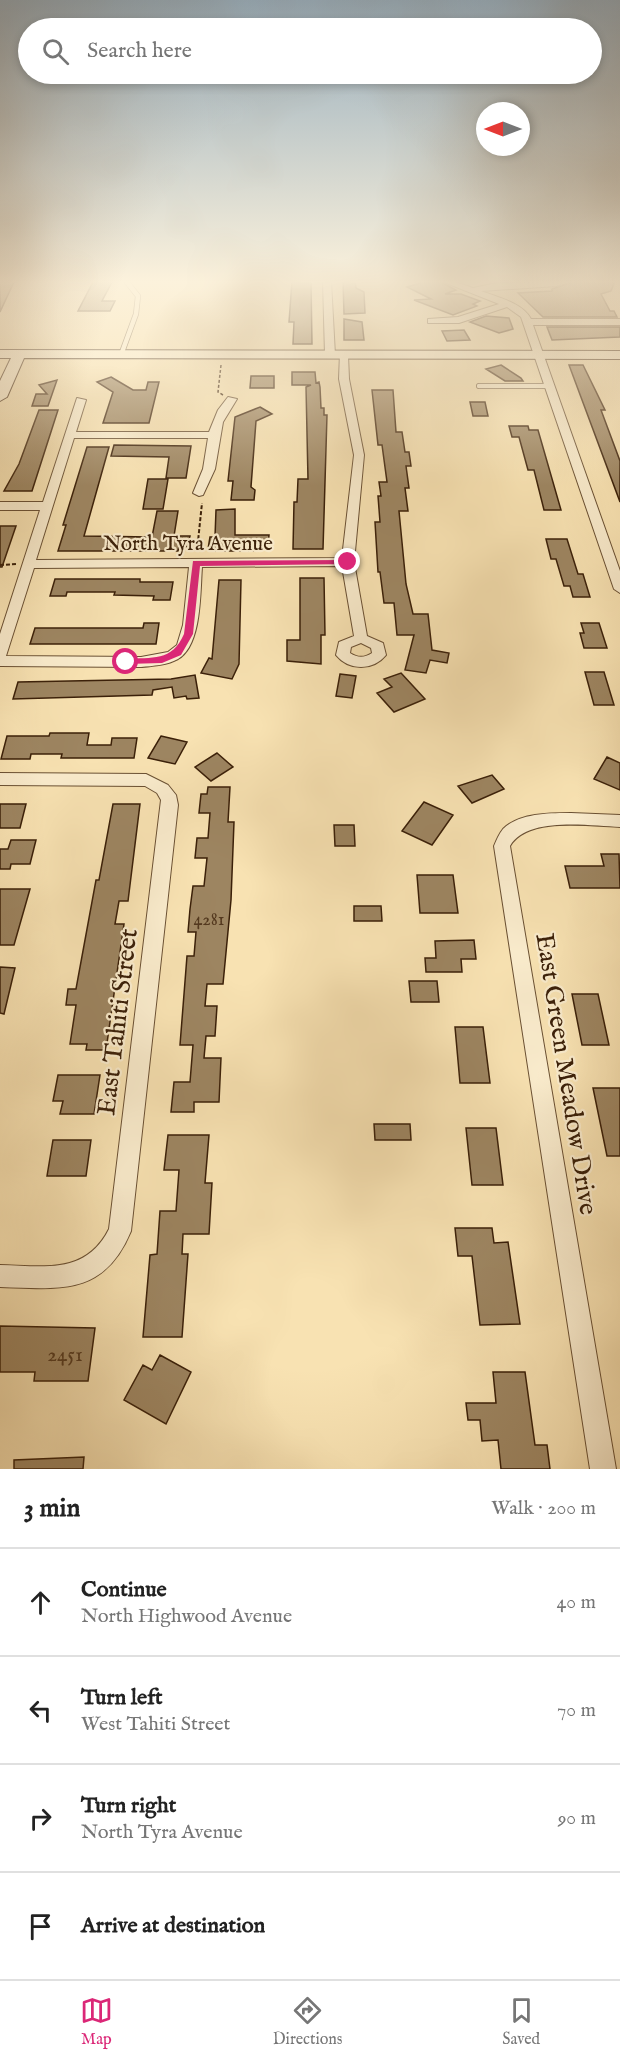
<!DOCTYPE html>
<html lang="en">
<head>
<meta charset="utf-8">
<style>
	body { margin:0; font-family:"IM FELL English",serif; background:#f2f2f2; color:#222 }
	.compass { position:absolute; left:476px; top:102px; width:54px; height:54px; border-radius:50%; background:#fff; box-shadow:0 3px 9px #0003; rotate:270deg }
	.stop { position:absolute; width:18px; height:18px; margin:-14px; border:4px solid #db2777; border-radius:50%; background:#fff }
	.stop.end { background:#db2777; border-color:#fff; box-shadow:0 2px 6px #0008 }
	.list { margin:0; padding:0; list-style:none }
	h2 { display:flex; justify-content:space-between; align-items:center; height:78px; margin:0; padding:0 24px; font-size:26px }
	h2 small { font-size:20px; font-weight:400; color:#767676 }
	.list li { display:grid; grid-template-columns:39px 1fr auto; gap:18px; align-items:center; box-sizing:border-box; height:108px; padding:0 24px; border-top:2px solid #e0e0e0 }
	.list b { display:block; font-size:22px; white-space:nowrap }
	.list p { margin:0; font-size:20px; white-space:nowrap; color:#767676 }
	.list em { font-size:20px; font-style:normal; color:#767676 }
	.icon { flex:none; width:33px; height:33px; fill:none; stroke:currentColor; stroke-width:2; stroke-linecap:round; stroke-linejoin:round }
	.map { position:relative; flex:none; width:620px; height:1469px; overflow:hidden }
	.search { position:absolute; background:#fff; box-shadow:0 3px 9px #0003; left:18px; right:18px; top:18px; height:66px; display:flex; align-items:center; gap:15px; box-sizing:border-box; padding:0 21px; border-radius:33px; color:#767676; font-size:22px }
	.sheet { height:510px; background:#fff }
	nav { display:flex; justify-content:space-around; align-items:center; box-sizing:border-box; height:84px; border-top:2px solid #e0e0e0; background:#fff; font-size:16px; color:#767676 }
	nav a { display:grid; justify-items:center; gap:3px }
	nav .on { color:#db2777 }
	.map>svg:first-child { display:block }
</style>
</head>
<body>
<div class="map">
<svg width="620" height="1469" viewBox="0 0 620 1469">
	<rect width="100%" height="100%" fill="#f8e2b2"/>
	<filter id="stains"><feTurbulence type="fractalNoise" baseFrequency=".00333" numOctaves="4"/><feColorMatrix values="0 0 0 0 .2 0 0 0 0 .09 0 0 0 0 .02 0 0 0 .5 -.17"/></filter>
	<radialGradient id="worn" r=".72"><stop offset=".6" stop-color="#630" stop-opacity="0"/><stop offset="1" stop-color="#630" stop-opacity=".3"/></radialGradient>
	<!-- building -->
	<path fill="#9d8561" stroke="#3b2009" stroke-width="1.5" d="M0,281L14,282L0,312Z
		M292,281H311L312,344H293L294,322H289Z
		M343,281H355L356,288L364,292L365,313L344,314Z
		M428,281H439L456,290L445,294H461L480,301L473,304L477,306L453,315L414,300L431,299L407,287Z
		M575,281H615L611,291L601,294L610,311H614L617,317H543L518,293L552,291V289Z
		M93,282H112L102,301H115L110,311H78Z
		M486,316L509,318L513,329L499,333L470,322Z
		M344,319L362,322L364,340H344Z
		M547,327H620V337L552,340Z
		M464,330L470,340L447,341L442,331Z
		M501,365L521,378L523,381H505L486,369Z
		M569,365H583L605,410H601L620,461V502Z
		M292,372H315L316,383L319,382L320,387L321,408H324V415H327L323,549H293L294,502H297L298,479H308L306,387L311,385H292Z
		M251,376H274V388H250Z
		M111,377L133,390H146L148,382H159L149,423H103L113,392L97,382Z
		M57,380L48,406H32L36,394H47L39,385Z
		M372,390H393L396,432H402L405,452H409L411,466H406L409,488H405L408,511H399L406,584L413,614H428L432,650L449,653L447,663L430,660L426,673L405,670L414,635H397L394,603H384L380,572H378L375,522H380L378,496H381L379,482H387L382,445H378Z
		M470,402H485L488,416H473Z
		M260,407L272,414L256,421L251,487L255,490L254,500H231L233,481H228L235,417Z
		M39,410H58L32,491H4L19,464Z
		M509,426H528L529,430H538L561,510H544L534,470H528L519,437H512Z
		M114,445L191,446L186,478H166L169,457L111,456Z
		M87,447H109L84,536L152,537L157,511H178L174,536H190L188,547L179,546L178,551H58L66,525H63Z
		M148,479H168L163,509H143Z
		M235,509V535H269L268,546H253V551H216V549H208L210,537H215L216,510Z
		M0,526H16L2,567H0Z
		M546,539H567L578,574H583L590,597H573L570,586H564L556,559H551Z
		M300,578H324L325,635H321V664L287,661V640H300Z
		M55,579H140V582H173L170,600H153L154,596L114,595L115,592H67L66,596H50Z
		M219,580H241L239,664L232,679L201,673L209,658L212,659Z
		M144,623H159L156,644H30L35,628H143Z
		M581,623H599L607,648H584L580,633H584Z
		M585,672H604L614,705H594Z
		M401,673L425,699L394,712L377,693L392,687L384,679Z
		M340,674L356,676L352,698L336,696Z
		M195,675L199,698L187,699L186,696L174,698L172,687L153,690L152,695L13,699L18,682L171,679Z
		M50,733H89L87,745H111L112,738H137L134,758H61L62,754H31L30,759H1L7,736H49Z
		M161,736L187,742L175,764L148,758Z
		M217,753L233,767L211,781L195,767Z
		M607,757L620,763V790L594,779Z
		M492,775L504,789L472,803L458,786Z
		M208,787H230L228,822H234L231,900L223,984H207L205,1006H217L215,1036H206L204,1058H221L219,1102H194V1112H171L174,1082H190L193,1045H180L187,956H194L196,932H188L190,909L193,886H204L207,858H195L197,838H208L210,813H199L201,794H207Z
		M424,802L453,815L432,845L402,831Z
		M0,804H26L20,828H0Z
		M113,804H140L128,901H119L115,924H124L106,1050H86L87,1044H70L76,1005H66L68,989H76L96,880H99Z
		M334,825H354L355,846H335Z
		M11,840H36L30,864H11L10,869H0V849H8Z
		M601,854H619L620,888H570L565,866H604Z
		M417,875H453L458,913H420Z
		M0,889H30L14,945H0Z
		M354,906H381L382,921H354Z
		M474,940L476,959H461L462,972H426L425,958H436L435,941Z
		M0,967L15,968L4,1014L0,1013Z
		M409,981H437L439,1002H411Z
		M572,994H598L609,1045H582Z
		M455,1027H483L490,1083H460Z
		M58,1075H100L94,1114H60L63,1101H53Z
		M593,1088H620V1156H607Z
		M374,1124H410L411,1140H375Z
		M466,1128H496L503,1185H472Z
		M168,1135H209L205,1183H212L209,1234H183L182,1254H188L182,1337H143L150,1255L157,1254L160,1211H176L179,1170H164Z
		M53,1140H91L86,1176H47Z
		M455,1228H492L494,1243L508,1242L520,1324L480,1325L472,1256H458Z
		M0,1326L95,1328L88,1381H34L35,1372H0Z
		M160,1355L191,1372L166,1424L124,1400L143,1365L152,1370Z
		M493,1372H525L535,1445H547L550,1469H501L498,1440L482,1441L480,1420H468L466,1403H496Z
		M84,1457L83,1469H14V1460Z"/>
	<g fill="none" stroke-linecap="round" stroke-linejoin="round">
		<!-- lane casing -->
		<g stroke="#6a5033" stroke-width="6">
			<path id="lane" d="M121,355L136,314L138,296L126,281
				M479,386H550"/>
		</g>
		<!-- street casing -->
		<g stroke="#6a5033" stroke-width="2">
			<path id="street" d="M323,281H331L335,355L330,358L325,355Z
				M441,281H452L473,288L497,283L573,281L557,286L481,291C497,297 523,303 531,319H620V325H533L620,571V593L614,589L521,317L507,307L459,323H428V319L458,317L499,304Z
				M340,353L348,355L349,379L364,455L354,562L367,636L383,643L386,655C373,671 349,671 336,655L339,642L354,636L342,566L202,567C200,592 202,645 178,659C167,665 153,666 141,667L0,666V634L40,510H0V502H43L77,398L86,400L76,432H209L218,410L228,397L237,399L223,422L215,469L203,495L199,496L193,493L203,469L208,438H74L36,560L342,558L354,455L339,379ZM189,567L183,625L177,645L168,652L141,657L6,656L34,568ZM361,643L371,648L372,653C364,658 358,658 350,653L351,647Z
				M0,773L146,774L168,785L176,795L178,805L131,1231C104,1296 61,1289 0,1287V1265C44,1266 86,1275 109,1229L161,800L157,793L145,786L0,785Z
				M571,813L620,815V827C590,826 527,816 510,846L616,1469H590L494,846C496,841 499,834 503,829C519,813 550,813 571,813Z"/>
		</g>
		<!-- secondary casing -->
		<g stroke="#3b2009" stroke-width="2">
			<path id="secondary" d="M0,350L620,351V359L24,358L7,397L0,401V381L11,358H0Z"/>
		</g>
		<!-- path-far1 -->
		<path stroke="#3b2009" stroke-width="1.5" stroke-dasharray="3 2" stroke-linecap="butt" d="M221,365L218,392L223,395"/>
		<!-- path -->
		<path stroke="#3b2009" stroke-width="2" stroke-dasharray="4 2" stroke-linecap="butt" d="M197,551L202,503
			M0,565L17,564"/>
		<!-- lane -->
		<use href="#lane" stroke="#faeccd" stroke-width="4.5"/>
		<!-- street -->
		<use href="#street" fill="#faeccd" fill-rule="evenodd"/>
		<!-- secondary -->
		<use href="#secondary" fill="#faeccd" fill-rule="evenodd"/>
	</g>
	<!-- sky -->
	<linearGradient id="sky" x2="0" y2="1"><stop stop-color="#95acbc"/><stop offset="0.58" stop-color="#fcf2dc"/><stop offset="1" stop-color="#fcf2dc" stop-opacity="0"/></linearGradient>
	<rect width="620" height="486" fill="url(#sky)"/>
	<!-- route -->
	<path fill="#db2777" d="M348,560L350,564L200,566L193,634L181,655L162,663L126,664L122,662L126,659C152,657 172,662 184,634L193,561Z"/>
	<g text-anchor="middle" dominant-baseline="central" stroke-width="4.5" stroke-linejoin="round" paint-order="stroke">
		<!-- number labels -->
		<g font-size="18" fill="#54391f">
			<text x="209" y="920">4281</text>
		</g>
		<!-- street labels -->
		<g font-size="21" fill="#3b2009" stroke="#faeccd">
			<text x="188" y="544">North Tyra Avenue</text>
		</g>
		<!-- near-number labels -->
		<g font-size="21" fill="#54391f">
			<text x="65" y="1355">2451</text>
		</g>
		<!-- near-street labels -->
		<g font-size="26" fill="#3b2009" stroke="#faeccd">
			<text transform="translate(118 1022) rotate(-83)">East Tahiti Street</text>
			<text transform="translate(566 1074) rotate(81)">East Green Meadow Drive</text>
		</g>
	</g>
	<rect width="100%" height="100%" filter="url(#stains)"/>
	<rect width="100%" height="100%" fill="url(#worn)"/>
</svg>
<svg class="compass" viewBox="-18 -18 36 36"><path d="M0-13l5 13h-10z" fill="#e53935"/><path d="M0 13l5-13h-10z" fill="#767676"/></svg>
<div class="stop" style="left:126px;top:662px"></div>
<div class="stop end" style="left:348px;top:562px"></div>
<div class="search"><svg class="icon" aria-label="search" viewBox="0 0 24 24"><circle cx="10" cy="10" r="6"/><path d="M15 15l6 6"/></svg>Search here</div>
</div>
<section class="sheet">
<h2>3 min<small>Walk · 200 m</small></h2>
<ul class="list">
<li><svg class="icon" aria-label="ahead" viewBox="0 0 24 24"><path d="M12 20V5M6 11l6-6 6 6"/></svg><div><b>Continue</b><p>North Highwood Avenue</p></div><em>40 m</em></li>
<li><svg class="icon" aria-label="left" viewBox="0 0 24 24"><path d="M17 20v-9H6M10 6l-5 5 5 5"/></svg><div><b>Turn left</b><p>West Tahiti Street</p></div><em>70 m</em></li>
<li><svg class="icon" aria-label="right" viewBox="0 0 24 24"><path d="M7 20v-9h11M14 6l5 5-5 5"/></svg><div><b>Turn right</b><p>North Tyra Avenue</p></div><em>90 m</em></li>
<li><svg class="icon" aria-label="arrive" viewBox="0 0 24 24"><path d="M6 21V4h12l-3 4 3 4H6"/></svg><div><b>Arrive at destination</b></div></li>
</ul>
</section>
<nav>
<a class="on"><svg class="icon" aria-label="map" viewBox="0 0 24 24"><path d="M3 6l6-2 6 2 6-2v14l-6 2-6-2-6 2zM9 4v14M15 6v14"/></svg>Map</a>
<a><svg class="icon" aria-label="directions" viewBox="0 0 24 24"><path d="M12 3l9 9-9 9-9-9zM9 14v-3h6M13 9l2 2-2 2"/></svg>Directions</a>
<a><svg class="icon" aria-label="saved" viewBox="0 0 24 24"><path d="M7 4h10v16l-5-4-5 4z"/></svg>Saved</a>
</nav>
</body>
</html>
